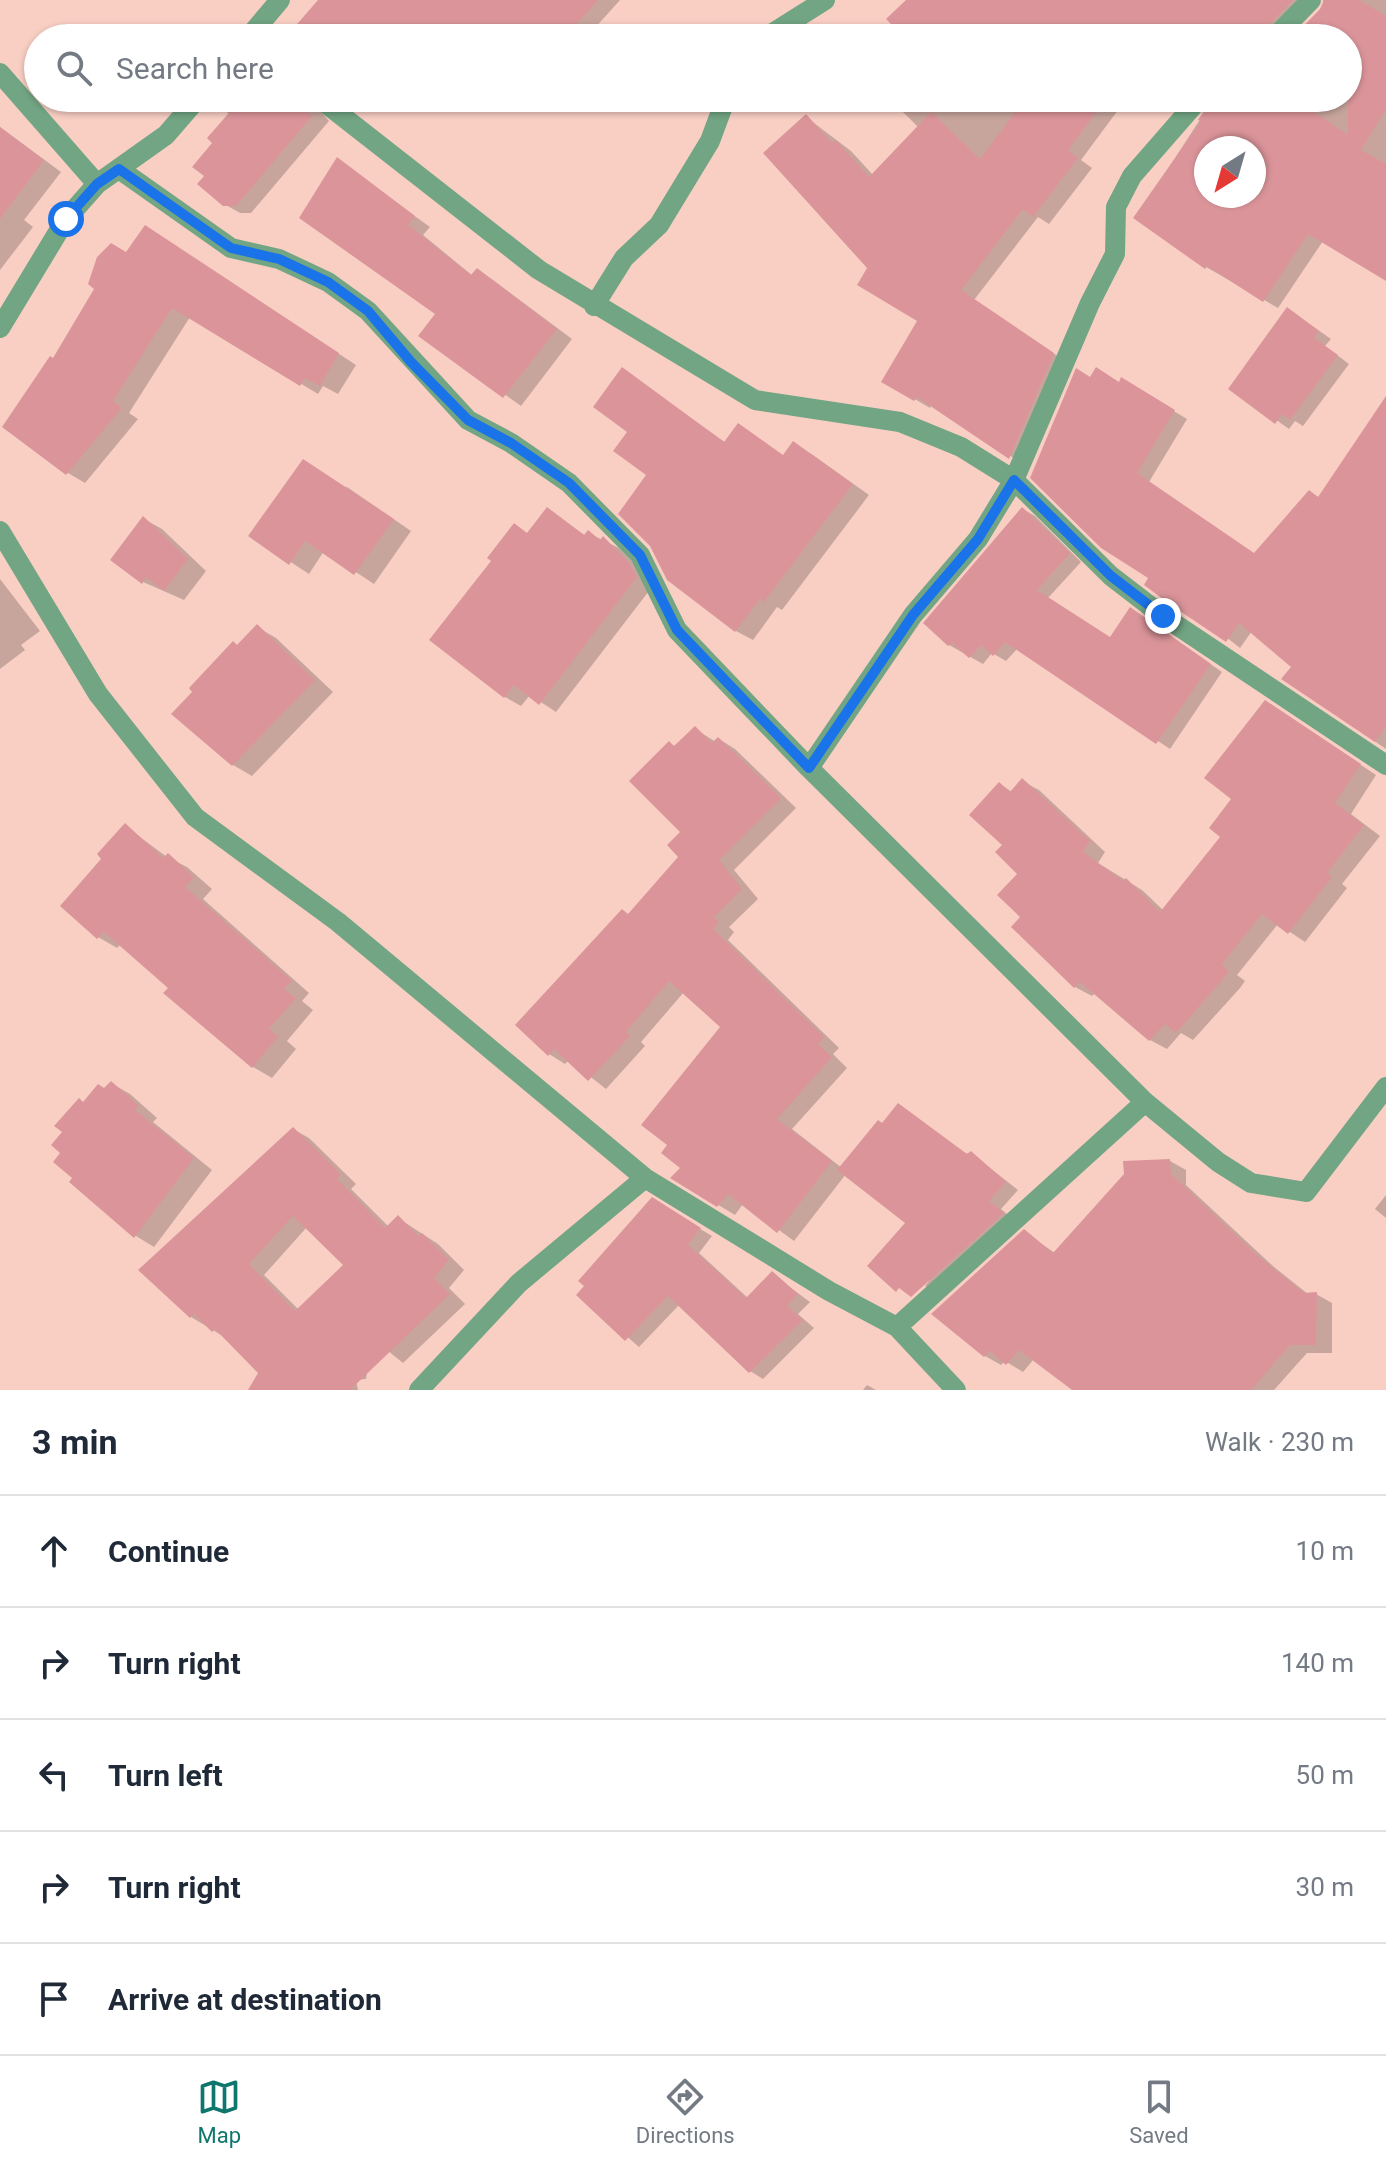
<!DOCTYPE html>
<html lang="en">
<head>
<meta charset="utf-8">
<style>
	body { margin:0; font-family:Roboto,sans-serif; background:#f6f6f7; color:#1f2937 }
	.compass { position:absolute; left:1194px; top:136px; width:72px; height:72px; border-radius:50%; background:#fff; box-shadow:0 2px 6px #0004; rotate:217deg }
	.stop { position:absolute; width:24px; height:24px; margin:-18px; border:6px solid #1a73e8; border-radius:50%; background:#fff }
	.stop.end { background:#1a73e8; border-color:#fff; box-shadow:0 2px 8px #0008 }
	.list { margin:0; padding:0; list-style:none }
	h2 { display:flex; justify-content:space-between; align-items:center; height:104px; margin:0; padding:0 32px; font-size:34px }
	h2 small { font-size:26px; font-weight:400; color:#747a83 }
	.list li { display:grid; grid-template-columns:52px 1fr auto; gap:24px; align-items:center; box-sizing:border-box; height:112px; padding:0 32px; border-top:2px solid #e0e1e3 }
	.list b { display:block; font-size:30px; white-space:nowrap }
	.list em { font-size:26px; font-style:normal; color:#747a83 }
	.icon { flex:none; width:44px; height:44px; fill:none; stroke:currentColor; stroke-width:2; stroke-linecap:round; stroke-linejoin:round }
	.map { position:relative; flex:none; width:1386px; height:1390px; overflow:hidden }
	.search { position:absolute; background:#fff; box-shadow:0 2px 6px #0004; left:24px; right:24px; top:24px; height:88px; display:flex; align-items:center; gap:20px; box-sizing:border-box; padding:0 28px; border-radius:44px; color:#747a83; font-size:30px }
	.sheet { height:664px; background:#fff }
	nav { display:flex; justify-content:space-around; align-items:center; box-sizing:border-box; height:112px; border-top:2px solid #e0e1e3; background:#fff; font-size:22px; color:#747a83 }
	nav a { display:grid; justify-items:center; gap:4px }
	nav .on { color:#0f766e }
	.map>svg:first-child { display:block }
</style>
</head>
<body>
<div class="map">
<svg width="1386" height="1390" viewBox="0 0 1386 1390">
	<rect width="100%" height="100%" fill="#f9cfc4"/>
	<!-- shadow -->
	<path fill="#0003" fill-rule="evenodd" d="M319,0H620L586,38H286Z
		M907,0H1312L1280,38H908Z
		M1323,0H1386V279L1323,241L1278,308L1206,267L1136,218L1214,98H1348V38H1293L1323,9ZM1206,148H1254V196H1206Z
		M234,98H324L321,112L329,121L251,213H240L224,204L207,176L215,143L230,115L224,109Z
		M479,98H505L497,108Z
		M893,98H1127L1081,160L1092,168L1049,224L1038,217L974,300L1068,363L1024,465L932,404L930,408L884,381L920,320L870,268L806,117L851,151L873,175L919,128L891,100Z
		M1172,98H1206L1193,111Z
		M0,127L61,172L24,220L33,227L0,270Z
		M337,160L430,227L423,235L473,276L477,270L493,280L572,339L521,406L420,335L437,314Z
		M162,238L356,365L338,394L323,386L318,394L190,317L129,413L138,419L85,483L68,473L54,360L127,254Z
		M1288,309L1331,339L1325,346L1349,364L1303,426L1295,421L1289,429L1231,388Z
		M623,370L726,443L784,456L810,453L869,495L782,610L777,607L753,640L736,631L649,475L630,432Z
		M1091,379L1120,384L1122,380L1187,419L1149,482L1255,555L1310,492L1320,498L1386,417V749L1284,679L1294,667L1252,631L1240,648L1151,578Z
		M347,487L411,531L374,584L324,551L309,574L251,536Z
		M1023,509L1035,516L1081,562L1048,598L1111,639L1143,617L1222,672L1170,749L1018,648L1006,661L992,653L983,664L949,645Z
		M548,510L586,536L588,533L619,548L645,574L652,587L556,712L530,695L521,706L505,697L432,640Z
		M144,519L162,529L206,571L184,600L143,582Z
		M0,579L40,631L21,645L25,650L0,669Z
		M257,627L276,638L333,692L252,776L233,765L238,646Z
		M1282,712L1376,775L1351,814L1380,836L1342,884L1347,888L1305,942L1278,924L1237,975L1245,981L1240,988L1193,1040L1181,1033L1167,1049L1150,1040L1096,992L1092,996L1075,987L1023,917L1020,874L1005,845L1000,784L1012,792L1022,781L1039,790L1105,852L1098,863L1142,890L1163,910L1223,836L1234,798Z
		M695,729L716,742L719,739L735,749L796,808L734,870L758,899L729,927L734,932L728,940L839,1048L833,1054L847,1068L792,1129L842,1168L971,1153L1018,1190L1001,1209L1015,1221L936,1293L925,1286L980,1214L846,1174L794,1241L743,1204L735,1215L673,1178L683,1168L722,1027L684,992L641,1042L645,1046L606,1089L569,1060L565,1064L549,1054L630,916L681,856L683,832L669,743L676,747Z
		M125,826L167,857L187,867L212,889L203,899L309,993L302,1001L313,1010L287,1041L296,1049L272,1078L253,1067L121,944L117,948L98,937L104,859Z
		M111,1083L130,1094L157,1118L153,1122L212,1170L154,1247L136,1236L72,1181L84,1104Z
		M293,1129L309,1138L356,1184L351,1189L389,1227L398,1218L438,1244L464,1270L449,1288L465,1304L403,1363L372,1338L366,1379L356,1380L358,1390H253L260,1373L226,1338L191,1317ZM307,1227L346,1265L299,1310L264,1275Z
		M1170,1161L1186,1170V1185L1274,1267L1308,1294H1316L1332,1303V1353H1307L1274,1390H1073L1034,1359L1023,1372L1005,1361L1001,1365L985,1356L1024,1232L1055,1253Z
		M1386,1195V1218L1375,1209Z
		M652,1200L712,1236L699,1253L748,1298L772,1274L810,1302L798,1314L814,1328L763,1379L750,1371L680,1304L639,1347L579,1295Z
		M867,1385L876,1390H863Z"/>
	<!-- building -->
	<path fill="#db959a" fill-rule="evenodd" d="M318,0H598L564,38H285Z
		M906,0H1293L1265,29L1261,38H905L886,19Z
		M1324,0H1359L1386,16V109L1361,150L1386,164V281L1308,234L1263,302L1207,266L1205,269L1133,218L1201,121L1198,120L1213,98H1294L1348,135V38H1292L1320,9ZM1206,148H1254V196H1206Z
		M242,98H290L312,116L236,206H223L197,184L204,176L192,167L212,143L207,138Z
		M1026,98H1107L1068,150L1078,158L1033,217L1023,209L961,290L1054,353L1009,459L917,397L914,401L881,382L917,321L857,285L867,268L763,153L806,114L832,143L836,140L869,177L931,112L980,159Z
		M0,127L44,160L0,219Z
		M337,157L415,216L408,225L471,275L477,268L557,329L503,398L418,336L435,314L299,218Z
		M145,225L339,353L320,386L305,378L300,386L172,308L113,401L122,408L66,475L2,427L50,356L53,358L94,289L88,284L97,257L111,243L126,252Z
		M1287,307L1319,331L1314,338L1338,355L1290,420L1282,414L1275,424L1228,389Z
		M622,367L724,442L738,423L783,455L793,441L853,484L764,602L760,599L735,632L667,580L650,546L618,514L646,475L613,451L627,432L593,407Z
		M1096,367L1119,382L1121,377L1175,410L1137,473L1254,553L1309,490L1318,497L1386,396V726L1375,742L1281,679L1291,667L1239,623L1226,642L1171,605L1144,585L1148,578L1101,548L1030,478L1076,368L1090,377Z
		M303,459L394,519L354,575L305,541L289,565L248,536Z
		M547,507L584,535L588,530L600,540L603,536L629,563L637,577L539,705L514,685L504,698L429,640L491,561L487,558L514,523L527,533Z
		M1022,507L1070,553L1037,590L1110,637L1130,607L1211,664L1156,744L1005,642L993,656L981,645L969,658L952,643L948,646L923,623Z
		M143,516L188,559L164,591L146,577L142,584L110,560Z
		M257,624L315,680L232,766L171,714L192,692L189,688L233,641L237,645Z
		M1265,700L1361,764L1335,803L1364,825L1327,873L1332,877L1288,934L1262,914L1222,964L1229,971L1223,979L1176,1033L1165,1024L1149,1041L1080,982L1074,988L1011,927L1020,917L997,895L1017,874L995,852L1002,845L969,815L999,782L1010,792L1022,778L1090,841L1083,852L1123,881L1126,878L1160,912L1220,837L1209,828L1231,799L1204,778Z
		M695,726L712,743L718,737L781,798L719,860L742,889L714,917L719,922L713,929L824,1037L818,1044L832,1057L777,1119L832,1161L777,1233L728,1194L717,1207L670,1178L680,1168L661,1153L667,1145L641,1125L720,1027L669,981L626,1032L630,1036L588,1081L554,1049L548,1056L515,1025L622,909L628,914L678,857L667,845L680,832L629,781L669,741L674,746Z
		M125,823L163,858L168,853L194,877L185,887L292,981L284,989L296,998L269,1029L278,1037L252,1068L163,993L168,988L104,932L97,939L60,906L101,859L97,854Z
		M111,1081L139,1106L135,1110L194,1158L134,1238L69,1182L72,1178L53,1162L60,1153L51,1145L62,1132L54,1126L79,1098L83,1102L98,1084L104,1088Z
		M898,1103L967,1154L971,1151L1006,1182L989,1201L1004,1213L911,1297L899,1288L896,1292L867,1266L905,1223L837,1170L878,1120L882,1123Z
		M293,1127L341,1174L337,1179L385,1228L398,1215L418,1236L422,1233L449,1260L434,1278L450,1294L350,1390H248L258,1373L215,1329L212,1332L194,1314L190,1318L138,1270ZM293,1216L343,1265L295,1311L249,1264Z
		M1170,1159L1171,1174L1258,1256L1304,1293L1317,1292L1316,1345H1290L1251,1390H1072L1019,1350L1006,1365L990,1351L984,1357L931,1314L1024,1229L1053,1253L1124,1174L1123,1161Z
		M652,1197L701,1228L688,1245L746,1298L772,1271L798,1294L787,1306L803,1320L749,1373L668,1296L625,1341L576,1295L584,1286L578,1281Z"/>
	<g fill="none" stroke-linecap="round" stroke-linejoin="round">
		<!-- street -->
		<path stroke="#72a583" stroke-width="20" d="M248,38L280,0
			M765,38L825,0
			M1274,38L1311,0
			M0,73L97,184
			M319,98L539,270L755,400L900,422L961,447L1014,480L1111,576L1163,616L1386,765
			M119,169L231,248L279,259L328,282L368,311L468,420L511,443L569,483L640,555L677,630L809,768L1145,1102L1218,1162L1251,1183L1306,1192L1386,1087
			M594,306L624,258L659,225L710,141L726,98
			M0,328L66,219L97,184L166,135L198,98
			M0,531L98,694L195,817L338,922L645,1178L829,1291L897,1327L956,1390
			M809,768L913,615L978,539L1014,480L1090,303L1115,254L1116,207L1132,176L1200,98
			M897,1327L1145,1102
			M419,1390L519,1283L645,1178"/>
	</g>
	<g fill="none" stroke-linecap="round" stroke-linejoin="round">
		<!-- route -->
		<path stroke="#1a73e8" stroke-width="10" d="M66,219L97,184L119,169L231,248L279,259L328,282L368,311L411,362L468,420L511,443L569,483L640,555L677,630L809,768L913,615L978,539L1014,480L1111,576L1163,616"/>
	</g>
</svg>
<svg class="compass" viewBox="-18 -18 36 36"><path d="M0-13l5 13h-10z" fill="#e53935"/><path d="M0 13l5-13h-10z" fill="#747a83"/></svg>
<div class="stop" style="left:66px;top:219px"></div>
<div class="stop end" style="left:1163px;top:616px"></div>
<div class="search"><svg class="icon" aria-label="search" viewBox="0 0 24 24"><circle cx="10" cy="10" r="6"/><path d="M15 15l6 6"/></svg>Search here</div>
</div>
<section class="sheet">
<h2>3 min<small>Walk · 230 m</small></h2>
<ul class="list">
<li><svg class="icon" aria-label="ahead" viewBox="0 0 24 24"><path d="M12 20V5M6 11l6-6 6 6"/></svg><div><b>Continue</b></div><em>10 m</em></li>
<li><svg class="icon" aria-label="right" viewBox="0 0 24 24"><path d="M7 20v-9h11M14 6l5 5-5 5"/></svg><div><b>Turn right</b></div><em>140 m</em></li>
<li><svg class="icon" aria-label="left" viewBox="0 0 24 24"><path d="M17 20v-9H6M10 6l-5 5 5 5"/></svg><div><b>Turn left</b></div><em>50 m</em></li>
<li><svg class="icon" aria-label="right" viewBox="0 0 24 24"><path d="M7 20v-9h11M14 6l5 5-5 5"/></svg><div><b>Turn right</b></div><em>30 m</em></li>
<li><svg class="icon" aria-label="arrive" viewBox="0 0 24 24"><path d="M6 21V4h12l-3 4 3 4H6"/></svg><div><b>Arrive at destination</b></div></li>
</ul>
</section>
<nav>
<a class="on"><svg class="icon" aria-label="map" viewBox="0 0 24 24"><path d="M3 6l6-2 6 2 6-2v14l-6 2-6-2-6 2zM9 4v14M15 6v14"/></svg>Map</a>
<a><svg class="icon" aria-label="directions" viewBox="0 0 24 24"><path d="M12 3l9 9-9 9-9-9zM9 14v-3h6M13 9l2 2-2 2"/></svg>Directions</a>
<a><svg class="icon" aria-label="saved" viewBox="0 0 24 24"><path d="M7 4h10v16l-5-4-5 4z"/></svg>Saved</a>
</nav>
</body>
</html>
